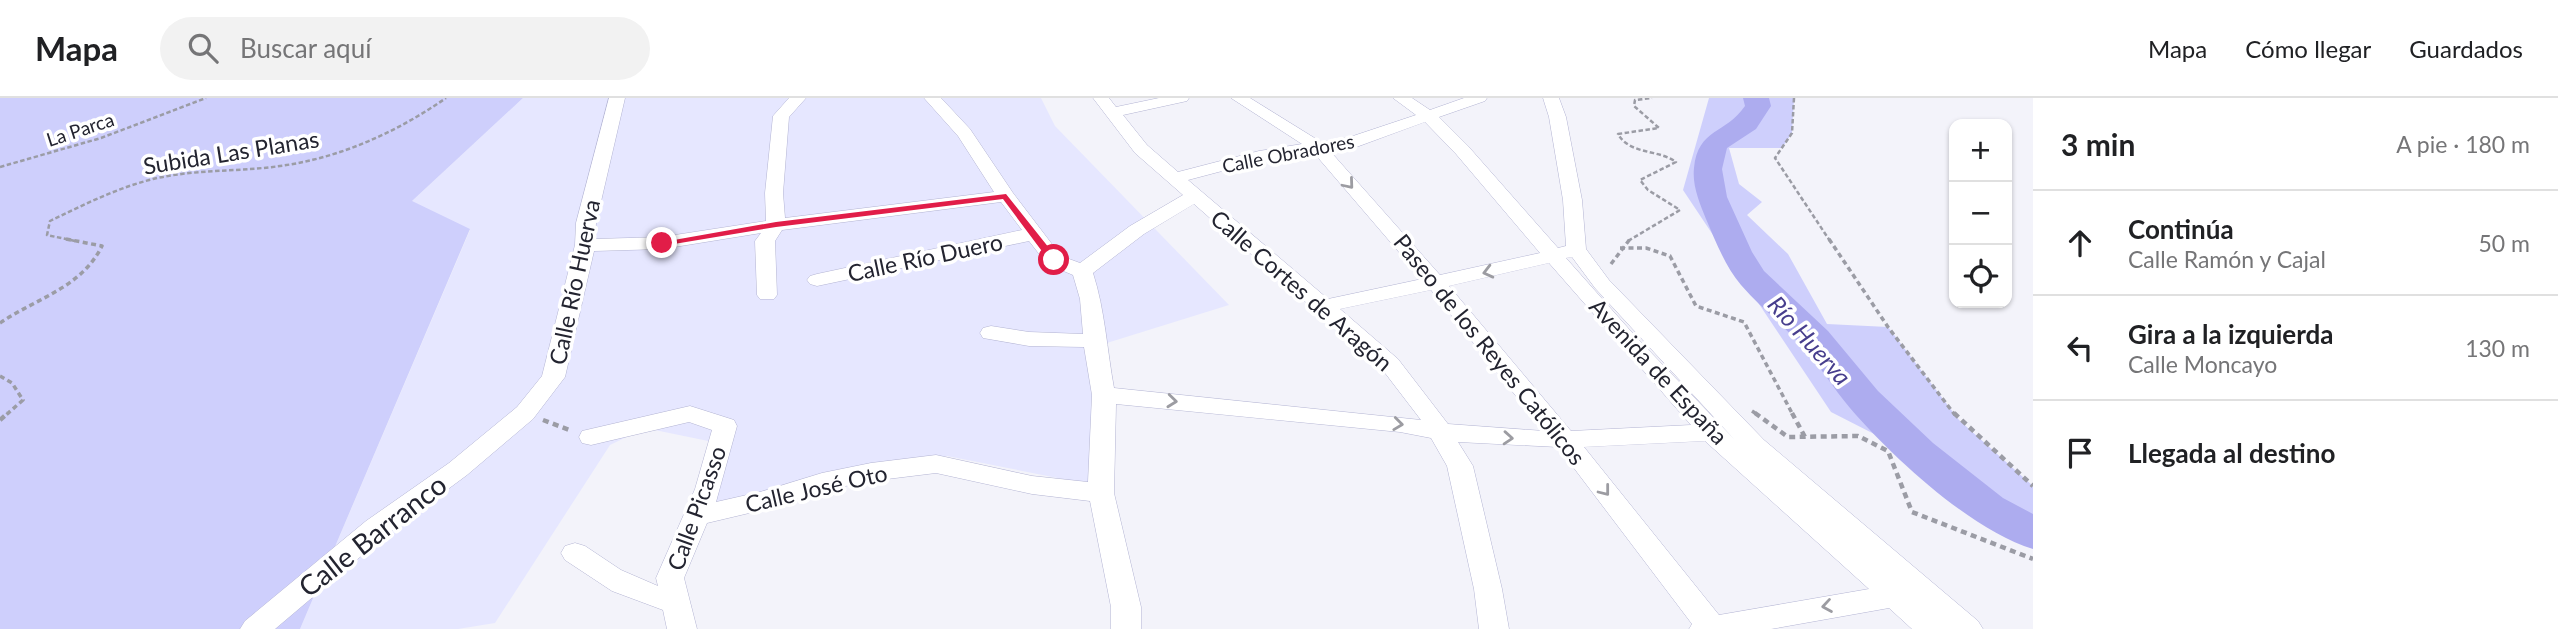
<!DOCTYPE html>
<html lang="es">
<head>
<meta charset="utf-8">
<style>
	body { margin:0; font-family:Lato,sans-serif; background:#f2f2f2; color:#202124 }
	.controls { position:absolute; right:21px; top:21px; display:grid; overflow:hidden; border-radius:14px; box-shadow:0 2px 5px #0004 }
	.controls button { width:63px; height:63px; display:grid; place-items:center; padding:0; border:0; border-bottom:2px solid #e0e0e0; background:#fff; color:#202124; font:35px sans-serif }
	.stop { position:absolute; width:21px; height:21px; margin:-16px; border:5px solid #e11d48; border-radius:50%; background:#fff }
	.stop.end { background:#e11d48; border-color:#fff; box-shadow:0 2px 7px #0008 }
	.list { margin:0; padding:0; list-style:none }
	h2 { display:flex; justify-content:space-between; align-items:center; height:91px; margin:0; padding:0 28px; font-size:30px }
	h2 small { font-size:23px; font-weight:400; color:#757577 }
	.list li { display:grid; grid-template-columns:46px 1fr auto; gap:21px; align-items:center; box-sizing:border-box; height:105px; padding:0 28px; border-top:2px solid #e0e0e0 }
	.list b { display:block; font-size:26px; white-space:nowrap }
	.list p { margin:0; font-size:23px; white-space:nowrap; color:#757577 }
	.list em { font-size:23px; font-style:normal; color:#757577 }
	.icon { flex:none; width:38px; height:38px; fill:none; stroke:currentColor; stroke-width:2; stroke-linecap:round; stroke-linejoin:round }
	.map { position:relative; flex:none; width:2033px; height:531px; overflow:hidden }
	header { display:flex; align-items:center; gap:42px; box-sizing:border-box; height:98px; padding:0 35px; background:#fff; border-bottom:2px solid #e0e0e0 }
	header strong { font-size:33px }
	nav { display:flex; gap:38px; margin-inline-start:auto; font-size:24px }
	.search { width:490px; height:63px; background:#f2f2f2; display:flex; align-items:center; gap:18px; box-sizing:border-box; padding:0 24px; border-radius:38px; color:#757577; font-size:26px }
	main { display:flex }
	aside { flex:1; background:#fff }
	.map>svg:first-child { display:block }
</style>
</head>
<body>
<header>
<strong>Mapa</strong>
<div class="search"><svg class="icon" aria-label="search" viewBox="0 0 24 24"><circle cx="10" cy="10" r="6"/><path d="M15 15l6 6"/></svg>Buscar aquí</div>
<nav><a>Mapa</a><a>Cómo llegar</a><a>Guardados</a></nav>
</header>
<main>
<div class="map">
<svg width="2033" height="531" viewBox="0 0 2033 531">
	<rect width="100%" height="100%" fill="#f3f3fa"/>
	<!-- built -->
	<path fill="#e6e7ff" d="M523,0H1041L1055,28L1229,207L1094,249L1103,389L947,358L701,424L713,344L645,330L610,347L495,525L458,531H300L470,132L411,104Z"/>
	<!-- green -->
	<path fill="#cecffc" d="M0,0H523L412,103L470,131L300,531H0Z
		M1709,0H1794L1792,35L1782,50H1729L1739,86L1762,104L1747,117L1788,156L1827,226L1888,229L1959,322L2033,388V417L1831,314L1683,92Z"/>
	<g fill="none" stroke-linecap="round" stroke-linejoin="round">
		<!-- river -->
		<path fill="#adacef" fill-rule="evenodd" d="M1743,0H1769L1771,8L1756,31L1727,50L1722,71L1727,99L1752,154L1764,173L1828,233L1878,293L1933,345L2003,400L2033,416V451C1971,432 1892,359 1850,310C1833,290 1819,266 1801,247C1782,226 1759,208 1741,187C1725,168 1716,144 1706,121C1700,106 1692,88 1694,70C1698,30 1726,36 1745,8Z"/>
		<!-- minor casing -->
		<g stroke="#b3b4d3" stroke-width="1">
			<path id="minor" d="M609,0H625L596,125L595,141L662,139L766,123L765,95L773,18L789,0H806L789,19L783,95L785,120L994,94L958,38L924,0H941L970,31L1013,95L1061,158L1080,165L1130,128L1183,97L1135,55L1093,0H1109L1116,9L1159,0H1189L1187,3L1123,17L1147,47L1178,74L1259,53L1302,46L1231,0H1250L1321,44L1350,39L1416,17L1393,0H1412L1430,12L1464,0H1487L1485,3L1439,19L1468,48L1558,150L1566,148L1563,102L1549,19L1543,0H1559L1566,19L1582,102L1586,151L1609,182L1764,342L1978,523L1983,531H1912L1889,510L1771,531H1689L1692,526L1558,349L1458,344L1473,368L1502,491L1509,531H1479L1474,491L1447,368L1431,340L1400,334L1116,306L1114,395L1141,509V531H1111V509L1090,403L1032,396L936,375L871,383L825,392L762,412L707,425L684,480L697,531H667L663,512L612,493L565,462L561,455L565,448L575,445L585,448L621,472L658,488L656,480L695,391L712,332L689,324L591,347L582,345L579,339L582,333L690,308L734,322L737,328L716,404L760,394L822,375L871,365L936,357L1032,378L1088,384L1092,297L1084,249L1029,248L983,240L980,235L983,230L991,228L1029,234L1083,236L1080,201L1073,177L1047,166L1029,143L817,188L810,186L807,182L810,178L817,176L1022,132L1001,104L782,132L775,143L777,197L774,201H760L757,197L755,143L761,135L662,151L594,153L565,279L533,321L467,377L386,437L275,531H240L245,523L366,423L449,365L517,309L542,278L575,147L576,125ZM1425,24L1456,56L1540,155L1440,177L1330,53L1359,48ZM1314,55L1422,181L1328,201L1188,82L1260,63ZM1194,106L1382,271L1421,322L1114,290C1107,252 1105,212 1093,175L1144,136ZM1572,159L1595,190L1734,341L1636,239L1566,160ZM1549,165L1691,327L1571,333L1449,188ZM1431,192L1544,333L1448,326L1398,261L1340,211ZM1705,343L1869,491L1719,517L1584,349Z"/>
		</g>
		<!-- path-far2 -->
		<path stroke="#9b9ca5" stroke-width="2.5" stroke-dasharray="4.5 2.5" stroke-linecap="butt" d="M1794,0L1792,35L1775,60L1830,143
			M0,69L101,40L206,0
			M75,143L47,137L50,123C83,107 117,90 153,81C195,71 238,74 280,68C340,60 397,34 446,0
			M1628,143L1680,112L1648,92L1640,82L1676,64C1658,51 1630,57 1618,36L1659,30L1634,8L1635,2L1652,0"/>
		<!-- path-far1 -->
		<path stroke="#9b9ca5" stroke-width="3.5" stroke-dasharray="5 3.5" stroke-linecap="butt" d="M1829,141L1888,229L1955,317
			M1620,150H1646L1670,158L1696,208L1744,224L1793,317
			M1611,166L1630,141
			M0,225C37,200 81,190 102,148L66,141
			M0,278L12,285L23,302L6,317
			M1752,313L1758,317"/>
		<!-- path -->
		<path stroke="#9b9ca5" stroke-width="4.5" stroke-dasharray="6 4.5" stroke-linecap="butt" d="M1755,315L1788,339L1858,338L1888,353L1912,414L2033,461
			M1792,315L1805,339
			M1954,315L2033,388
			M0,322L8,315
			M543,322L572,333"/>
		<!-- minor -->
		<use href="#minor" fill="#fff" fill-rule="evenodd"/>
	</g>
	<!-- one-way arrows -->
	<defs><path id="oneway-chevron" d="M-2-3.5L2.5 0L-2 3.5" fill="none" stroke-width="1.6" stroke-linecap="round" stroke-linejoin="round" transform="scale(1.75)"/></defs>
	<g stroke="#9c9ca2">
		<use href="#oneway-chevron" transform="translate(1349 86) rotate(50)"/>
		<use href="#oneway-chevron" transform="translate(1488 174) rotate(166)"/>
		<use href="#oneway-chevron" transform="translate(1172 303) rotate(6)"/>
		<use href="#oneway-chevron" transform="translate(1398 326) rotate(7)"/>
		<use href="#oneway-chevron" transform="translate(1508 340) rotate(4)"/>
		<use href="#oneway-chevron" transform="translate(1605 393) rotate(52)"/>
		<use href="#oneway-chevron" transform="translate(1827 508) rotate(171)"/>
	</g>
	<!-- route -->
	<path fill="#e11d48" d="M1006,96L1057,160V164H1050L1003,101L776,129L662,148L657,145L776,124Z"/>
	<g text-anchor="middle" dominant-baseline="central" stroke-width="7" stroke-linejoin="round" paint-order="stroke">
		<!-- far-street labels -->
		<g font-size="19" fill="#232430" stroke="#fff">
			<text transform="translate(80 31) rotate(-18)">La Parca</text>
			<text transform="translate(1288 55) rotate(-11)">Calle Obradores</text>
		</g>
		<!-- street labels -->
		<g font-size="23" fill="#232430" stroke="#fff">
			<text transform="translate(231 54) rotate(-9)">Subida Las Planas</text>
			<text transform="translate(925 159) rotate(-12)">Calle Río Duero</text>
			<text transform="translate(574 184) rotate(-78)">Calle Río Huerva</text>
			<text transform="translate(1302 192) rotate(41)">Calle Cortes de Aragón</text>
			<text transform="translate(1490 251) rotate(51)">Paseo de los Reyes Católicos</text>
			<text transform="translate(1659 273) rotate(47)">Avenida de España</text>
			<text transform="translate(816 390) rotate(-13)">Calle José Oto</text>
			<text transform="translate(696 410) rotate(-70)">Calle Picasso</text>
		</g>
		<!-- water labels -->
		<g font-size="24" font-style="italic" fill="#473e8d" stroke="#fff">
			<text transform="translate(1810 242) rotate(48)">Río Huerva</text>
		</g>
		<!-- near-street labels -->
		<g font-size="28" fill="#232430" stroke="#fff">
			<text transform="translate(372 437) rotate(-38)">Calle Barranco</text>
		</g>
	</g>
</svg>
<div class="controls">
<button>+</button>
<button>−</button>
<button><svg class="icon" aria-label="locate" viewBox="0 0 24 24"><circle cx="12" cy="12" r="6"/><path d="M12 2v4M12 18v4M2 12h4M18 12h4"/></svg></button>
</div>
<div class="stop" style="left:1054px;top:162px"></div>
<div class="stop end" style="left:662px;top:145px"></div>
</div>
<aside>
<h2>3 min<small>A pie · 180 m</small></h2>
<ul class="list">
<li><svg class="icon" aria-label="ahead" viewBox="0 0 24 24"><path d="M12 20V5M6 11l6-6 6 6"/></svg><div><b>Continúa</b><p>Calle Ramón y Cajal</p></div><em>50 m</em></li>
<li><svg class="icon" aria-label="left" viewBox="0 0 24 24"><path d="M17 20v-9H6M10 6l-5 5 5 5"/></svg><div><b>Gira a la izquierda</b><p>Calle Moncayo</p></div><em>130 m</em></li>
<li><svg class="icon" aria-label="arrive" viewBox="0 0 24 24"><path d="M6 21V4h12l-3 4 3 4H6"/></svg><div><b>Llegada al destino</b></div></li>
</ul>
</aside>
</main>
</body>
</html>
